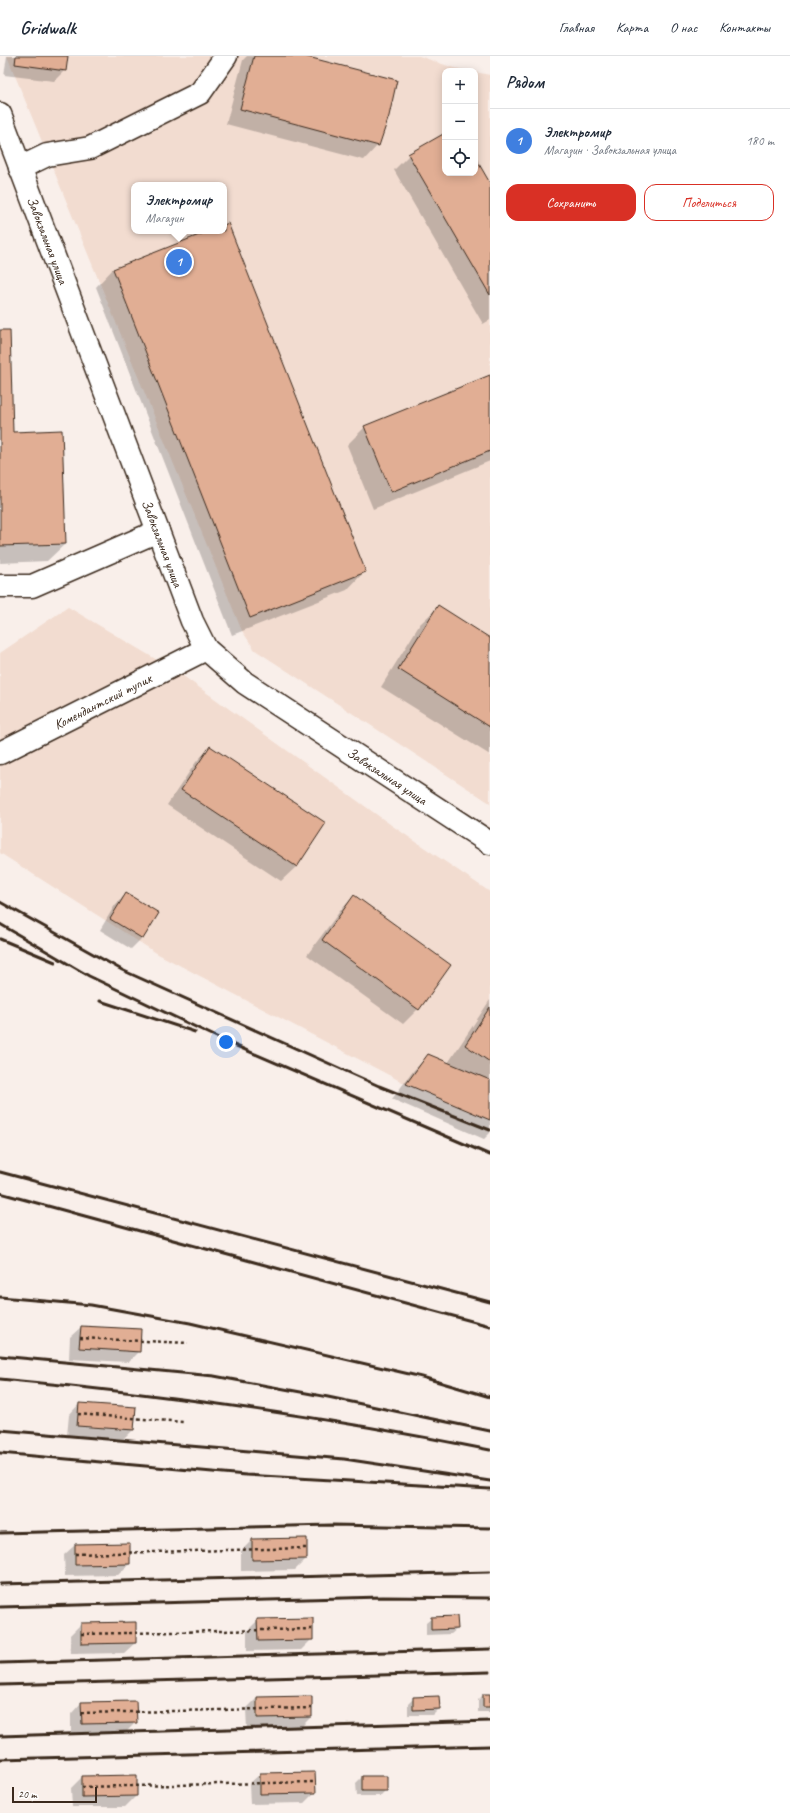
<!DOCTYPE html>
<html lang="ru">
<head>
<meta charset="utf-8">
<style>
	body { margin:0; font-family:Caveat,sans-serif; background:#f6f6f7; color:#1f2937 }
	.controls { position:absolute; right:12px; top:12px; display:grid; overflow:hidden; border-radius:8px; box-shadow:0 2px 10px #0003 }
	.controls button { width:36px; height:36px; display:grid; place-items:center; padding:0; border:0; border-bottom:1px solid #e0e1e3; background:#fff; color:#1f2937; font:20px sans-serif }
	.scale { position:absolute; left:12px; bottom:10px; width:85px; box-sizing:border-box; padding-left:4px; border:2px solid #3b2a1e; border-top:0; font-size:11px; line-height:14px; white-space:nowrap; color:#3b2a1e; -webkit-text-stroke:3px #fff; paint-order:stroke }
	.you { position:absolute; left:226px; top:986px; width:14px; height:14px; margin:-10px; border:3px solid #fff; border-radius:50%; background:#1a73e8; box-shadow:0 0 0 6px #1a73e833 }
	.badge { display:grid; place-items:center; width:26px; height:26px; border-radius:50%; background:#d93025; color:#fff; font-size:13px; font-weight:700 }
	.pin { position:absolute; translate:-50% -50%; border:2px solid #fff; box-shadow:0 1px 4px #0006 }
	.popup { position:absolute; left:131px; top:126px; width:96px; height:52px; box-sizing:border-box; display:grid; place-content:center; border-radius:8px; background:#fff; filter:drop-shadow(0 1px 3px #0005); font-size:13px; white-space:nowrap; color:#747a83 }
	.popup b { font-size:15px; color:#1f2937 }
	.popup::after { content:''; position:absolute; left:50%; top:100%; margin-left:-8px; border:8px solid transparent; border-top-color:#fff }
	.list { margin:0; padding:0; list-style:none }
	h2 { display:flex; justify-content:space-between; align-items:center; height:52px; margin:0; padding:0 16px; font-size:17px }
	h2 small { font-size:13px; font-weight:400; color:#747a83 }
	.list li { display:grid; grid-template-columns:26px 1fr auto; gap:12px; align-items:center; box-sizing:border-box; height:64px; padding:0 16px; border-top:1px solid #e0e1e3 }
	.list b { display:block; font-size:15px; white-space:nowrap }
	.list p { margin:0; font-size:13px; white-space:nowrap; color:#747a83 }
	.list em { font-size:13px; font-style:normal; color:#747a83 }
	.actions { display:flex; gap:8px; padding:12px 16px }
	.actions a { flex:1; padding:9px 0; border:1px solid #d93025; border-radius:12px; text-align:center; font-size:14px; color:#d93025 }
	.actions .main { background:#d93025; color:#fff }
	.icon { flex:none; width:22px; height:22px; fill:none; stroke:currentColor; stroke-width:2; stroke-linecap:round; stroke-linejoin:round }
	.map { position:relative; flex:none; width:490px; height:1757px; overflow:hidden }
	header { display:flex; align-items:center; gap:24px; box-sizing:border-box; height:56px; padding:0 20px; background:#fff; border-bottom:1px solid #e0e1e3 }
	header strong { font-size:19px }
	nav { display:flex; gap:22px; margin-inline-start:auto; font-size:14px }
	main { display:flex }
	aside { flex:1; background:#fff }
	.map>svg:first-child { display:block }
</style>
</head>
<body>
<header>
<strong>Gridwalk</strong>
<nav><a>Главная</a><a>Карта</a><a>О нас</a><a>Контакты</a></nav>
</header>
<main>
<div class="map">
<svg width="490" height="1757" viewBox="0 0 490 1757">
	<rect width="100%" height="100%" fill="#f9efea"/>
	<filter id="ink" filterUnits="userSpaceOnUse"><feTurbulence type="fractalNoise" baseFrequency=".025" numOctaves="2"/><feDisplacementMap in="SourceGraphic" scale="8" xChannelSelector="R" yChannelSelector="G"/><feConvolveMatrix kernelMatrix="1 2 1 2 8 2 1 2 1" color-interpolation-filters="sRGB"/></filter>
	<g filter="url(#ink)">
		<!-- built -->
		<path fill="#f2dcd0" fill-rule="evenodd" d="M7,0H419L451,11L469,15H445V117H475V16L490,19V747L255,594L242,575ZM134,129H224V175H134Z
			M68,551L179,617L394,771L490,836V1064L406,1028L158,898L0,797V597Z"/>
		<!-- shadow -->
		<path fill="#0003" d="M7,0H67L65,14L54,25L4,19Z
			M247,0H300L378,89L364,104L226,68L243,4Z
			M445,78V117H475V103L490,129V264L483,268L394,114L409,99Z
			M224,170L364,516L347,534L232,579L96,231L113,213L212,175H224Z
			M0,275L13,377L65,488L47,505L0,507Z
			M490,321V405L373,453L347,389L365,371Z
			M438,551L490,583V699L381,631L420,568Z
			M210,691L325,768L296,811L281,825L167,749L196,706Z
			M126,838L142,882L131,893L100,874L115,849Z
			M354,840L450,909L418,953L403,968L307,899L340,855Z
			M490,944V1077L484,1083L392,1043L414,1014L429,999L448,1007Z
			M81,1271L139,1295L128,1306L69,1303L70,1281Z
			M79,1348L133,1374L122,1385L67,1380L69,1359Z
			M252,1484L306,1503L295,1514L241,1515V1495Z
			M75,1489L129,1508L118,1519L65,1520L64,1499Z
			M432,1562L457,1573L451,1578L426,1579V1567Z
			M258,1564L312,1583L301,1594L247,1595V1575Z
			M135,1567V1587L124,1597L71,1598L70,1579L81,1568Z
			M483,1639H490V1656H478V1644Z
			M257,1642L311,1661L300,1672L247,1673L246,1653Z
			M414,1642L439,1653L433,1659H408V1648Z
			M81,1647L136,1666L125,1677L71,1678V1658Z
			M260,1718L315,1736L304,1747L250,1748L249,1728Z
			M82,1721L136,1740L125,1751H72L71,1732Z
			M362,1721H386V1734L380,1740H357L356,1727Z"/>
		<!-- building -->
		<path fill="#e1ae94" stroke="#3b2a1e" d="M16,0H68L66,15L15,8Z
			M254,0H304L397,24L389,60L379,90L240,53Z
			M445,77V117H475V101L490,127V239L408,98Z
			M228,167L366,516L250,562L113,213L209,175H224V169Z
			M0,274H10L13,376L62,374L66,488L0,490Z
			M490,319V395L391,436L364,370Z
			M438,549L490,582V671L398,613Z
			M210,690L326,767L297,811L181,734Z
			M126,837L159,857L143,883L110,863Z
			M354,839L451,909L419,954L322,884Z
			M490,951V1006L465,989Z
			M428,998L490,1024V1064L406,1028Z
			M81,1270L141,1273L140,1296L79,1292Z
			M79,1347L136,1351L134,1374L77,1370Z
			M307,1482V1503L252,1504V1483Z
			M130,1487V1508L75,1509V1488Z
			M457,1560L458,1573L431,1574V1561Z
			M313,1562V1584L258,1585L257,1563Z
			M136,1566V1587L81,1588V1567Z
			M483,1638H490V1651H483Z
			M312,1640V1661L257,1662V1641Z
			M439,1640L440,1653L413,1654V1641Z
			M136,1645L137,1667L82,1668L81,1646Z
			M315,1716L316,1737L260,1738V1717Z
			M137,1719V1740L82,1741V1720Z
			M362,1720H387V1735H362Z"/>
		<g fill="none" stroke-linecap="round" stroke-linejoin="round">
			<!-- minor casing -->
			<g stroke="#3b2a1e" stroke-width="25">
				<g id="minor">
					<path d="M20,112L47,99L90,92L200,37L226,0"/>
					<path d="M0,530H32L158,475"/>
					<path id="s1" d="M0,697L206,593"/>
				</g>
			</g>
			<!-- major casing -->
			<g stroke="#3b2a1e" stroke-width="25">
				<g id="major">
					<path id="s2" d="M0,58L192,565L206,593L245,627L490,787"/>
				</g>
			</g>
			<!-- path -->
			<path stroke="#3b2a1e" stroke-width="2.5" stroke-dasharray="3 3" stroke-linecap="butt" d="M80,1282L188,1287
				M78,1358L183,1366
				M75,1498L307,1492
				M81,1578L313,1573
				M81,1657L312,1652
				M82,1731L315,1726"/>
			<!-- minor -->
			<use href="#minor" stroke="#fff" stroke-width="22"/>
			<!-- major -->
			<use href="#major" stroke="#fff" stroke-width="22"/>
			<!-- rail -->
			<path stroke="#3b2a1e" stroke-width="3" d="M0,846L122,914L379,1030L490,1074
				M0,868L89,920L227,986L490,1099
				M0,883L55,906
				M100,945L195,976
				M0,1116L490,1246
				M0,1137L490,1270
				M0,1241L91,1249L190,1267L422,1321L490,1341
				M0,1300L214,1320L328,1341L490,1375
				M0,1323C165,1338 328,1361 490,1394
				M0,1374L344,1403L490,1425
				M0,1397L246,1419L490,1433
				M0,1477L332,1469L490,1472
				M0,1528L490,1516
				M0,1551L382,1541L490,1542
				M0,1607L490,1593
				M0,1629L490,1616
				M0,1680L490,1665
				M0,1703L490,1690"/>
		</g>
	</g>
	<g text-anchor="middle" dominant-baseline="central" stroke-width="3" stroke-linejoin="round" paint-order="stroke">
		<!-- street labels -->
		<g font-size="14" fill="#3b2a1e" stroke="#fff">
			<text stroke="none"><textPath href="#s2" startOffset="135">Завокзальная улица</textPath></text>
			<text stroke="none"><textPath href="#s2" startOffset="459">Завокзальная улица</textPath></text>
			<text stroke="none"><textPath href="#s1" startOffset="115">Комендантский тупик</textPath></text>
			<text stroke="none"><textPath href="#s2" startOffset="795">Завокзальная улица</textPath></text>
		</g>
	</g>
</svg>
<div class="controls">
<button>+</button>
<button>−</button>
<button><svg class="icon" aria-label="locate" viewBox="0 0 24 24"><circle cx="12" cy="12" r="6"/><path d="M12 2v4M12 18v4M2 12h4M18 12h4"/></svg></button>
</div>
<div class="scale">20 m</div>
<div class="you"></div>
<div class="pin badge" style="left:179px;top:206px;background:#3f7fe0">1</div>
<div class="popup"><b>Электромир</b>Магазин</div>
</div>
<aside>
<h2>Рядом<small></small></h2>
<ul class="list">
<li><span class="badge" style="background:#3f7fe0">1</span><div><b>Электромир</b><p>Магазин · Завокзальная улица</p></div><em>180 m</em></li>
</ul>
<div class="actions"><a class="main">Сохранить</a><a>Поделиться</a></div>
</aside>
</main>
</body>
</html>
